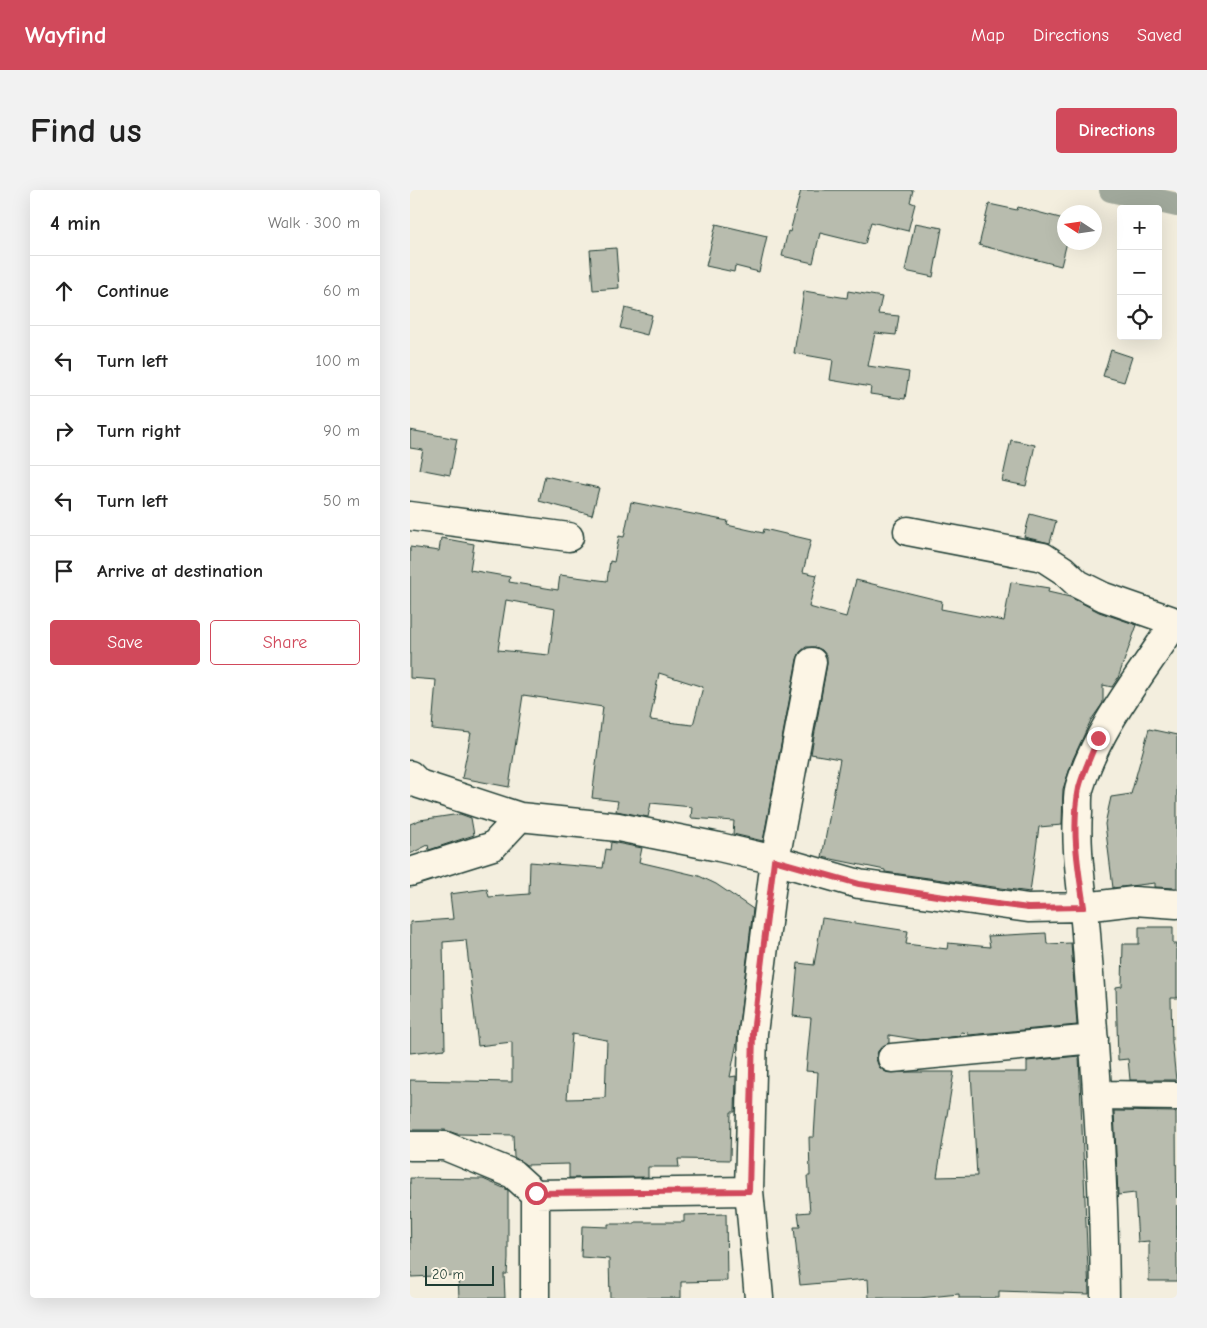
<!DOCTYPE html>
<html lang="en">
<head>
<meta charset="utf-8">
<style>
	body { margin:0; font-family:"Comic Neue",sans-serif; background:#f2f2f2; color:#222 }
	.controls { position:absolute; right:15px; top:15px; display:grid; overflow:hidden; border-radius:5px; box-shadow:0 5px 20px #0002 }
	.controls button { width:45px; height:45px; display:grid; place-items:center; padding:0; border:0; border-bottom:1px solid #e0e0e0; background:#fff; color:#222; font:25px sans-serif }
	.compass { position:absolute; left:647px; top:15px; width:45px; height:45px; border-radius:50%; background:#fff; box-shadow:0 5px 20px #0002; rotate:282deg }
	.scale { position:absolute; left:15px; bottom:12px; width:69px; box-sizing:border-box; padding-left:5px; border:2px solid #1f3d34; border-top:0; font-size:14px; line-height:18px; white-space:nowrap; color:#1f3d34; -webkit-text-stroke:4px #fcf5e5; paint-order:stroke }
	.stop { position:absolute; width:15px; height:15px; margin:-11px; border:4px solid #d1495b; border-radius:50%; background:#fff }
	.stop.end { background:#d1495b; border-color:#fff; box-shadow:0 1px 5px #0008 }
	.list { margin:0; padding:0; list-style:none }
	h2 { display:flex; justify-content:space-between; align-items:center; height:65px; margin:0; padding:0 20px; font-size:21px }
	h2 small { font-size:16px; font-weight:400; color:#767676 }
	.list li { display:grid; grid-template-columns:32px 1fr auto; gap:15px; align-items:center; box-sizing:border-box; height:70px; padding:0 20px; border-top:1px solid #e0e0e0 }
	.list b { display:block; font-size:19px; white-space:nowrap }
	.list em { font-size:16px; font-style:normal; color:#767676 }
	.actions { display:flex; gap:10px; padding:15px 20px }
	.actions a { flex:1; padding:11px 0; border:1px solid #d1495b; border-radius:5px; text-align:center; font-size:18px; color:#d1495b }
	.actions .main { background:#d1495b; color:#fff }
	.icon { flex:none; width:28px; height:28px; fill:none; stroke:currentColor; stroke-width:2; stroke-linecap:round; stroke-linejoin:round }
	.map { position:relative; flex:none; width:767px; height:1108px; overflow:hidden; border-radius:5px }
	header { display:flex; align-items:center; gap:30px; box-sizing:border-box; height:70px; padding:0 25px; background:#d1495b; color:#fff }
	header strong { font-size:24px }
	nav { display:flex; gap:28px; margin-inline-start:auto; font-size:18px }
	.intro { display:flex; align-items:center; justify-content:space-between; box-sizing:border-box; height:120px; padding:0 30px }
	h1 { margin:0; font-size:35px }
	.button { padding:12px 22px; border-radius:5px; background:#d1495b; color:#fff; font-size:18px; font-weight:700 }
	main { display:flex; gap:30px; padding:0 30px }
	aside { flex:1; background:#fff; border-radius:5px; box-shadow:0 5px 20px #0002 }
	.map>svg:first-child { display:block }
</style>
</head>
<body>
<header>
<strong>Wayfind</strong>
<nav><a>Map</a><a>Directions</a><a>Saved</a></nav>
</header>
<div class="intro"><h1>Find us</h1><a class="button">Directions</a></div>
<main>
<aside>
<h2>4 min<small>Walk · 300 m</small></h2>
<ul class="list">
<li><svg class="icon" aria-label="ahead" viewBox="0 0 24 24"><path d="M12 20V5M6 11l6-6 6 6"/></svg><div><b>Continue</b></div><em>60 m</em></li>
<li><svg class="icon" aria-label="left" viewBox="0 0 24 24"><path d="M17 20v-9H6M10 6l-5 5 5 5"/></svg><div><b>Turn left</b></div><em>100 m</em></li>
<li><svg class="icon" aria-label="right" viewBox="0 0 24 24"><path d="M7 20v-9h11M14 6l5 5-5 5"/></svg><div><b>Turn right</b></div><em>90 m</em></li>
<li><svg class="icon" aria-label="left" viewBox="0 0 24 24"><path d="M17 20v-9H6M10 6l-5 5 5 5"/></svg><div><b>Turn left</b></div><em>50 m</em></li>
<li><svg class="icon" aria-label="arrive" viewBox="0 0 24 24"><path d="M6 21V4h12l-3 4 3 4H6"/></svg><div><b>Arrive at destination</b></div></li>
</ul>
<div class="actions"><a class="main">Save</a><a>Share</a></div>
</aside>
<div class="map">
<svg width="767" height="1108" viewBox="0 0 767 1108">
	<rect width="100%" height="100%" fill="#f3eede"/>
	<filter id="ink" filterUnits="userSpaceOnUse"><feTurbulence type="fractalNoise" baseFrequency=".02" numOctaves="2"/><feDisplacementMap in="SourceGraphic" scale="10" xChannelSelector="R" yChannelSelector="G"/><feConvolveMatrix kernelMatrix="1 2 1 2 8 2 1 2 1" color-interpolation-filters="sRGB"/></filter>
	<g filter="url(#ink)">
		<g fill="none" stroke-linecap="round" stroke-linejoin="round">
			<!-- canal -->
			<path stroke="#a0a89b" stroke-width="24" d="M701,0L767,15"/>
		</g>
		<!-- building -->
		<path fill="#b8bcae" stroke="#1f3d34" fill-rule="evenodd" d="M391,0H503L500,12L505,14L498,41L461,32L455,54L410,43L403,73L372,66L378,41L380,42Z
			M579,14L607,20L608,17L654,29V52H657L651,76L569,55Z
			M505,33L532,38L523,87L495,81Z
			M306,34L357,46L349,82L325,76L324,82L296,76Z
			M206,58L209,98L183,100L180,60Z
			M394,101L437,108L438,101L472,107L468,124L489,126L486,145L465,143L458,176L499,182L495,209L460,204L461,197L420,190L423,170L384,163Z
			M215,118L242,125L237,145L210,138Z
			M701,160L722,167L714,192L693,186Z
			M0,240L47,249L40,285L9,279L13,260L0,258Z
			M601,250L625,255L616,296L592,291Z
			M135,286L189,298L182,325L129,311Z
			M221,312L318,331L317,335L353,343L354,339L401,350L393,382L407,385L399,417L436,427L446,390L532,411L531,419L594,431L601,392L639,398L638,402L660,407L689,422L727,435L708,488L702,497L693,495V513L681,530L663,569L653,599L652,635L629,637L620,702L475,682V680L412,667L430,569L401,564L417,474V466L412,460L405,457H396L390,462L387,469L353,651L323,644L324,631L281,628L282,617L241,613L238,627L206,621L208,611L182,608L193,517L113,505L99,597L52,588L61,543L22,539L26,490L0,488V357L29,361L31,348L64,354L60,380L100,387L99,392L148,400L150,385L197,391L200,371L204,372L209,346L214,347ZM96,410L145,419L139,465L88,460ZM249,483L293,497L283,535L240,530Z
			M620,324L646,331L640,353L614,347Z
			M739,539L767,545V698L745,697V693L703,698L695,634L701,607L721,604Z
			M50,624L61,628L64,645L19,660L18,655L0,664V634L10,630Z
			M201,652L232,658L229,672L289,686L306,694L343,719L327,852L320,887L326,886L325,922H321L320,970L268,969L269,977H238V987L159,988V974L116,975L104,967L103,945L47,944L35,940H0V890L102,892V852L68,856L56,750L33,752L35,859L0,863V732L43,729L40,704L77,699L79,707L119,704L120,672L193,678L196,659L200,660ZM162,844L197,850L195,908L157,909Z
			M412,728L498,741L496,754L537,759L538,753L580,757L578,746L636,743L637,754L661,753L667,835L559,845L558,843L551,842L550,846L511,850L479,845V853L468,861L466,869L469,877L476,882H544L527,987L567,986L561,882H617V871L669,866L679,1104L589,1101V1108H549V1104L509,1108H459L458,1089L390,1095L384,1037H390L388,1023L400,1022L397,986H400L399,947H404L408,882L396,881L401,828L383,826L388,773L404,775Z
			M729,737H763V754H767V808H761L762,852L766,890H720L718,869L708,870L706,797L712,796L713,754H729Z
			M704,921L766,922L767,1091H739V1051L728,1052L725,1003L708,1005Z
			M0,988L73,989L98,1000V1069L97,1084H94L95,1108H49L48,1085L1,1087Z
			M316,1024L317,1091L271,1092V1108H200L199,1069L171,1067L172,1036L198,1037V1034H225V1032H274V1025Z"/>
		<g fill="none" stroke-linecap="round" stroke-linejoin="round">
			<!-- minor casing -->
			<g stroke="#1f3d34" stroke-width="31">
				<path id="minor" d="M0,326L159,347
					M498,341L633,367L653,380L668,394L694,407L760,430L762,437C729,488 688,537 670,596C667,604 668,614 668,622C665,663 673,702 676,743C685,865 694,986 695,1108
					M0,585L9,594L110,627L208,637L309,657L365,670L449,694L618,718L674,717L724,711L767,714
					M0,682L83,656L110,627
					M482,868L684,849
					M689,905L767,906
					M0,956H35L103,984L125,1004
					M125,1108V1004L339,1001
					M349,1108L339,1001L343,843L365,670L402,472"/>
			</g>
			<!-- minor -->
			<use href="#minor" stroke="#fcf5e5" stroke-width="28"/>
		</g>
	</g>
	<g fill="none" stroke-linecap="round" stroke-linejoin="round" filter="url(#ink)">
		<!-- route -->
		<path stroke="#d1495b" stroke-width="6" d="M126,1003L339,1001L343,843L364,670L449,694L527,706L618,718L674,717C668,679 661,637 669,598C673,582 682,564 688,548"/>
	</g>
</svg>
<div class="controls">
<button>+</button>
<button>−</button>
<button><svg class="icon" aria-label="locate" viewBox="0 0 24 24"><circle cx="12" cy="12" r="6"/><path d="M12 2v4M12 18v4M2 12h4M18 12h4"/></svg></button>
</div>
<svg class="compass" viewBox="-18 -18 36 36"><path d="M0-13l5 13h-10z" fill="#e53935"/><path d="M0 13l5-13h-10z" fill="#767676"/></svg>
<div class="scale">20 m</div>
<div class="stop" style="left:126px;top:1003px"></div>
<div class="stop end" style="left:688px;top:548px"></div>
</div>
</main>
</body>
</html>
